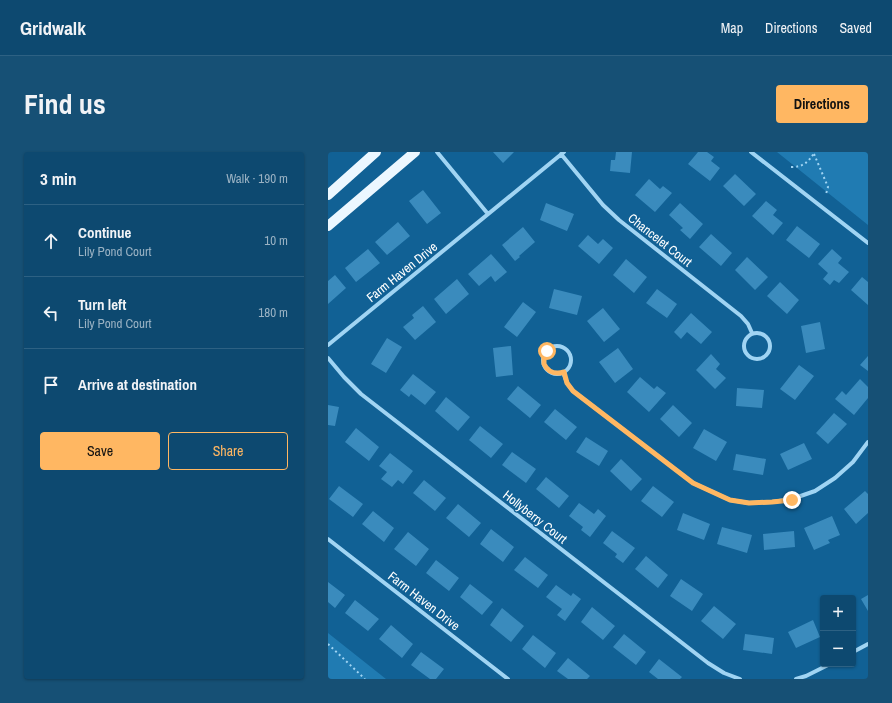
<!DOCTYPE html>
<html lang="en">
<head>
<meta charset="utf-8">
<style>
	body { margin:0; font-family:"Archivo Narrow",sans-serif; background:#165075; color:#f1f3f6 }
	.controls { position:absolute; right:12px; bottom:12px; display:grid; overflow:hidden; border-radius:4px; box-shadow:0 1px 3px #0004 }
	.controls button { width:36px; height:36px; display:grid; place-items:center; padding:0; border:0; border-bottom:1px solid #2d6183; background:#0d4970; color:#f1f3f6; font:20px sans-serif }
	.stop { position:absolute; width:12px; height:12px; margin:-9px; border:3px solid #ffb762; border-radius:50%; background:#fff }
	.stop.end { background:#ffb762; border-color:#fff; box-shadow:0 1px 4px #0008 }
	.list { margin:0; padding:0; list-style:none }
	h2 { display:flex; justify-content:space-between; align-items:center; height:52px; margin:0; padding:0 16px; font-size:17px }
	h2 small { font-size:13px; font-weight:400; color:#9ab2c3 }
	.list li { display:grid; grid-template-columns:26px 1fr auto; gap:12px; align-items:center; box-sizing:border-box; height:72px; padding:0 16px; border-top:1px solid #2d6183 }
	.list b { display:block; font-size:15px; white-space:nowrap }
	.list p { margin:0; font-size:13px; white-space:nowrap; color:#9ab2c3 }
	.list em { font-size:13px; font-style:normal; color:#9ab2c3 }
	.actions { display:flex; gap:8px; padding:12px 16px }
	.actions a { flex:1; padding:9px 0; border:1px solid #ffb762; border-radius:4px; text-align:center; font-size:14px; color:#ffb762 }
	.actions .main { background:#ffb762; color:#111 }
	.icon { flex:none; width:22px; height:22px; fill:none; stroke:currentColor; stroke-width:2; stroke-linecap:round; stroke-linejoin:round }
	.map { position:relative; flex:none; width:540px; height:527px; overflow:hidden; border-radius:4px }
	header { display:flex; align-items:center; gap:24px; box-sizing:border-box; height:56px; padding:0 20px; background:#0d4970; border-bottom:1px solid #2d6183 }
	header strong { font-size:19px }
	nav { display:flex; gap:22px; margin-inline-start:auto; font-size:14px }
	.intro { display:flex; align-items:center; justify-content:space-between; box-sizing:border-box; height:96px; padding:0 24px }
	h1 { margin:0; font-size:28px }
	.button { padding:10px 18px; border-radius:4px; background:#ffb762; color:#111; font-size:14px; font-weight:700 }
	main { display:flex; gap:24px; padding:0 24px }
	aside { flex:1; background:#0d4970; border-radius:4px; box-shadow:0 1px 3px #0004 }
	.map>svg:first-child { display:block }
</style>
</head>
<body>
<header>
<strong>Gridwalk</strong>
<nav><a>Map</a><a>Directions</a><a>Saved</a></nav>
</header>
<div class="intro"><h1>Find us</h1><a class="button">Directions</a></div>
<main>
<aside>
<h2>3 min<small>Walk · 190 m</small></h2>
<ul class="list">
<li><svg class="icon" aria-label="ahead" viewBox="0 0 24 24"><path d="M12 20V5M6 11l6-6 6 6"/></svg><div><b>Continue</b><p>Lily Pond Court</p></div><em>10 m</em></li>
<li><svg class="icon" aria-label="left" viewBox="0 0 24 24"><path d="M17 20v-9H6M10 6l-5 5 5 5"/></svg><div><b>Turn left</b><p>Lily Pond Court</p></div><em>180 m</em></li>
<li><svg class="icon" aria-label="arrive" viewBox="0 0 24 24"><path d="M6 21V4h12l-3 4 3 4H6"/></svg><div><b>Arrive at destination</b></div></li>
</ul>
<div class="actions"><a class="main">Save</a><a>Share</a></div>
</aside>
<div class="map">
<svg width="540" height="527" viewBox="0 0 540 527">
	<rect width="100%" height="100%" fill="#116195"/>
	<!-- green -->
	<path fill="#207bb2" d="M449,0H540V73Z
		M0,481L58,527H0Z"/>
	<!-- building -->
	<path fill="#3a8bbd" d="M165,0H186L175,11Z
		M288,0H304L302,21L282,19L283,8H287Z
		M370,0H379L386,5L383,9L392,16L382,29L360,12Z
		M407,22L428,42L416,54L395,34Z
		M321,27L332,37L335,34L344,41L327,60L307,43Z
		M95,38L113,61L99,72L81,49Z
		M438,49L449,58L445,63L455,71L445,83L424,64Z
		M218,51L246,62L239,79L212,68Z
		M352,51L375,72L362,87L352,78L355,76L341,63Z
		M70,70L82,84L59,103L47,90Z
		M469,74L492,92L481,106L458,88Z
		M195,75L207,90L191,104L192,105L187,109L174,93Z
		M383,82L404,101L393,114L371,95Z
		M260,83L270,92L275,87L285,96L271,112L250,94Z
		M40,97L52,111L28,130L17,116Z
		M504,97L514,106L510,111L521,120L511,131L506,128L502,133L495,127L500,121L490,112Z
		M163,102L179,120L167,130L163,124L151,134L140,122Z
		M419,105L440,125L427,138L407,118Z
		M298,107L319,125L306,141L285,123Z
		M7,123L18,136L0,152V129Z
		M534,125L540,130V153L523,138Z
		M129,127L141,142L118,162L106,147Z
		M452,130L471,148L459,162L439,144Z
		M226,137L254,144L249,163L221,156Z
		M329,137L349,152L339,166L318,151Z
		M195,150L208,160L189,185L176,175Z
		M95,154L108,170L87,188L75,175L86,166L84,163Z
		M275,156L292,177L276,190L259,169Z
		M363,161L384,180L373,192L359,180L353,187L346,180Z
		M492,170L497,197L478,201L473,174Z
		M59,186L74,195L58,221L43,212Z
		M183,194L185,223L168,225L165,196Z
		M290,196L305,217L287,231L271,210Z
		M383,202L392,212L388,217L398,226L387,237L368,218Z
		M540,204V219L532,213Z
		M471,213L486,224L467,248L452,237Z
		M85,222L108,240L97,253L83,242L81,245L72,238Z
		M312,225L326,237L329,234L338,241L321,260L299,240Z
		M532,227L540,235V246L526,263L507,247L514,239L518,243Z
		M190,234L213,253L202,266L179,247Z
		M409,236L436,238L434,256L408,254Z
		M118,245L142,265L130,279L107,259Z
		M0,253L11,255L7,274L0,273Z
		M345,253L364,271L351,285L332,267Z
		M227,257L249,275L238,288L216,270Z
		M506,261L519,272L500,292L488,281Z
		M152,274L175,292L163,306L141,288Z
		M28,276L51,295L41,309L17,290Z
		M376,277L399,290L388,309L365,296Z
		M258,285L280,299L271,314L248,300Z
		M476,291L484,307L460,318L452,302Z
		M184,300L208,317L198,331L174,313Z
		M62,301L85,319L75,332L70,328L64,335L53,327L59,320L51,314Z
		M408,302L438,307L435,323L405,318Z
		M293,307L314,327L303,339L282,319Z
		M218,325L241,344L231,356L208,337Z
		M96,328L118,346L107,359L85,341Z
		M11,334L35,352L25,365L1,347Z
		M325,334L346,350L334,365L313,349Z
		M537,339L540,342V361L528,372L516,357Z
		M251,351L266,362L270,357L278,364L262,385L253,378L255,375L241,364Z
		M130,352L153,371L141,385L118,366Z
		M45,359L66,376L56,390L34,372Z
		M355,361L382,372L376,388L349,378Z
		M504,364L512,383L500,388L502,391L486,398L476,376Z
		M394,375L424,383L419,401L389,392Z
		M163,377L186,395L175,410L152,392Z
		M284,379L307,396L295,411L287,405L289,402L275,391Z
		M466,379L467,395L436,398L435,382Z
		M80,380L101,397L88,414L66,397Z
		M318,404L340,423L330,436L307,417Z
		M197,405L220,423L210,436L186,418Z
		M108,408L131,426L121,439L98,421Z
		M353,427L375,442L364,459L342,444Z
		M0,430L17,443L7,456L0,450Z
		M142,432L165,450L154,463L132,445Z
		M228,433L243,444L245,441L253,447L237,469L229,463L234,457L218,445Z
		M540,443V459L533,447Z
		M27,448L51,467L40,479L17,461Z
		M386,454L408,472L395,487L373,469Z
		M264,455L287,474L275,488L253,470Z
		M174,456L196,474L183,490L162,473Z
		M485,468L492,485L468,496L460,480Z
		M63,473L85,492L74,506L51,487Z
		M296,482L318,500L308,513L285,495Z
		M417,482L446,486L444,502L415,498Z
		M205,483L228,501L217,516L194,497Z
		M93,500L116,517L108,527H102L83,513Z
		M240,506L262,524L259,527H240L229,519Z
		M331,507L354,525L352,527H330L321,520Z"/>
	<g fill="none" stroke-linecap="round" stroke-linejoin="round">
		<!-- path -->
		<path stroke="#a0d4f3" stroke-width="2" stroke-dasharray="2 3" stroke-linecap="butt" d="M486,2L500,35L498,42
			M463,15C476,15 480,10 487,0
			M0,492L37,527"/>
		<!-- minor -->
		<path stroke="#a0d4f3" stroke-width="4" d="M109,0L160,62
			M423,0L540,91
			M233,2L275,53L291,68L413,164L420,172L424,181
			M416 194a13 13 0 1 1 26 0a13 13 0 1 1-26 0Z
			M0,193L236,0
			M215 208a14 14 0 1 1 28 0a14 14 0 1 1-28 0Z
			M0,206L16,225L33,242L380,511L396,521L412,527
			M235,220L239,231L245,239L365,331L402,348L421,351L444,350L464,347L487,339L507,326L525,310L540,290
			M0,387L180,527
			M525,500L540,492
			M468,527L478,524L502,512"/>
		<!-- primary -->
		<path stroke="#ecf7ff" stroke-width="10" d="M0,43L48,0
			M0,74L87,0"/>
	</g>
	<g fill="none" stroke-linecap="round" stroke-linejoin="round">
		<!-- route -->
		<path stroke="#ffb762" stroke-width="5" d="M219,199L216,203V212C220,220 226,223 236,220L239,231L245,239L365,331L402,348L421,351L444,350L464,348"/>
	</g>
	<g text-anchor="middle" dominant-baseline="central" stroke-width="3" stroke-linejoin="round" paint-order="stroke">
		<!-- street labels -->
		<g font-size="13" fill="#fff" stroke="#116195">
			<text transform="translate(332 88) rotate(38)">Chancelet Court</text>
			<text transform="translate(74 120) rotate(-39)">Farm Haven Drive</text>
			<text transform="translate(207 365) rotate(38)">Hollyberry Court</text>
			<text transform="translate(96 449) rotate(38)">Farm Haven Drive</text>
		</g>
	</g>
</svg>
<div class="controls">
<button>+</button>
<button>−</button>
</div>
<div class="stop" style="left:219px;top:199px"></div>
<div class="stop end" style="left:464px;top:348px"></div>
</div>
</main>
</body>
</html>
